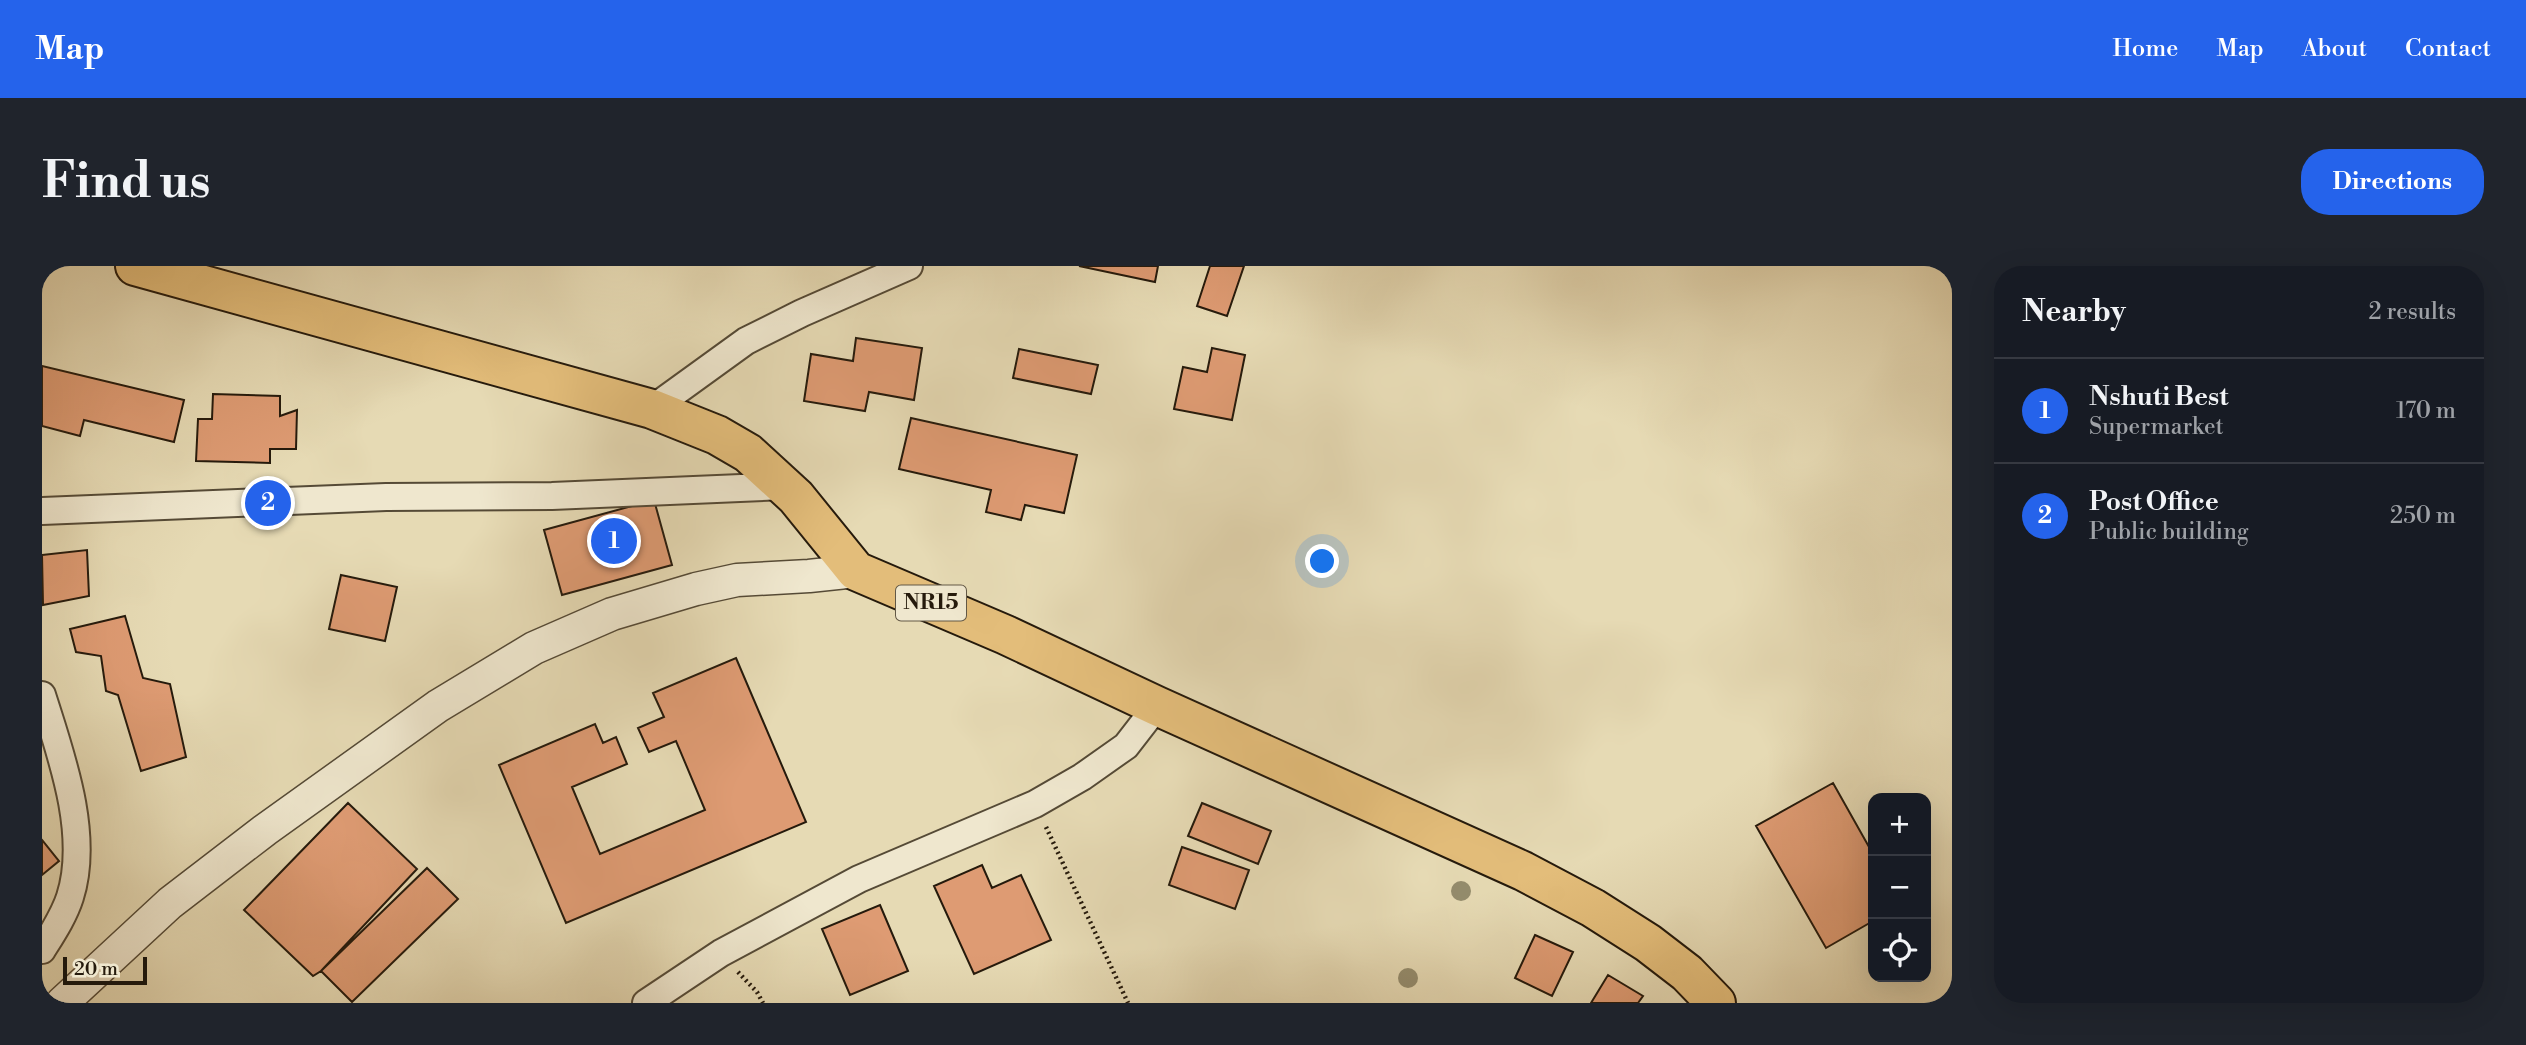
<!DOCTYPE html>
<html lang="en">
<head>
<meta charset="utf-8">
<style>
	body { margin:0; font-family:"Libre Bodoni",serif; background:#20242c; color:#f1f3f6 }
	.controls { position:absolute; right:21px; bottom:21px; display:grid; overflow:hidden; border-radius:14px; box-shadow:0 7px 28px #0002 }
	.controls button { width:63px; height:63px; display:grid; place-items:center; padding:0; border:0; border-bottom:2px solid #363941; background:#171b24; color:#f1f3f6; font:35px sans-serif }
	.scale { position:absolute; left:21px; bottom:18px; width:84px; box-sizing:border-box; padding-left:7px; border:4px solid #251a0c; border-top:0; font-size:19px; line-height:24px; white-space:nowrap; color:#251a0c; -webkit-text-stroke:5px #efe7ce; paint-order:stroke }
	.you { position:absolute; left:1281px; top:296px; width:24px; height:24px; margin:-18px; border:5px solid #fff; border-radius:50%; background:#1a73e8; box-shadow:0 0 0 10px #1a73e833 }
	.badge { display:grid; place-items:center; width:46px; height:46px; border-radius:50%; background:#2563eb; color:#fff; font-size:23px; font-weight:700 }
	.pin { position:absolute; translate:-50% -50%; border:4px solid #fff; box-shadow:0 2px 7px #0006 }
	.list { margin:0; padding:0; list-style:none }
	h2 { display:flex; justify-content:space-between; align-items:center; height:91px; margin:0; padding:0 28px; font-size:30px }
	h2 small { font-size:23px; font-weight:400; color:#9ea1a6 }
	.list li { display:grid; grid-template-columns:46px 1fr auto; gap:21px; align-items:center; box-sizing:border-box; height:105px; padding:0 28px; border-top:2px solid #363941 }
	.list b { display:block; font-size:26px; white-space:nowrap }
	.list p { margin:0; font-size:23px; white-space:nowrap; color:#9ea1a6 }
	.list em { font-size:23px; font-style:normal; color:#9ea1a6 }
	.icon { flex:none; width:38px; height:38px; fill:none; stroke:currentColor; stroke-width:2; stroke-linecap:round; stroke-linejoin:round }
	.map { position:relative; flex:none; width:1910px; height:737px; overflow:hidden; border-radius:28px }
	header { display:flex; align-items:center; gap:42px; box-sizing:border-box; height:98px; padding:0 35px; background:#2563eb; color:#fff }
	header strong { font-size:33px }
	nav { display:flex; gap:38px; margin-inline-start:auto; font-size:24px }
	.intro { display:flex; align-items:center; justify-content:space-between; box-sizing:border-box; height:168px; padding:0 42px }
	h1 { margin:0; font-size:49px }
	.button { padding:18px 32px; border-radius:28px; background:#2563eb; color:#fff; font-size:24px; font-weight:700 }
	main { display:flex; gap:42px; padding:0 42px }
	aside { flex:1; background:#171b24; border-radius:28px; box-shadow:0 7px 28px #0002 }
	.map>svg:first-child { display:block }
</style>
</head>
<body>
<header>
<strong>Map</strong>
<nav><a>Home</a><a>Map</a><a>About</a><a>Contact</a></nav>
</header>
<div class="intro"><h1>Find us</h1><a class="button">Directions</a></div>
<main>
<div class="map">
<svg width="1910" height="737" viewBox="0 0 1910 737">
	<rect width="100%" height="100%" fill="#e6dab4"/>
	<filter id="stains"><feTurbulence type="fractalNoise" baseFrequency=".00286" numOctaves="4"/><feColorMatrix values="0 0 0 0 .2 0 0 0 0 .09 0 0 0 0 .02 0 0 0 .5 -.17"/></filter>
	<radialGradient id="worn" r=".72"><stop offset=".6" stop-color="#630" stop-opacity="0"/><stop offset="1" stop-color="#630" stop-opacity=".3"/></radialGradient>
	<!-- building -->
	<path fill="#de9b73" stroke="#251a0c" stroke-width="2" d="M1037,0H1116L1113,16Z
		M1168,0H1202L1185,50L1155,40Z
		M814,72L880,82L872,134L827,126L823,145L762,135L769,88L811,95Z
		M1170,82L1203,89L1190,154L1132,143L1141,101L1165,106Z
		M977,83L1056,99L1049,128L971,112Z
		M0,100L142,134L132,176L42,154L38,170L0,160Z
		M171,128L238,130V150L255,144L254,183H228V197L154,195L156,153H170Z
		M869,152L1035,189L1022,247L983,239L979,254L944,246L949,224L857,203Z
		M612,234L630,299L520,329L502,264Z
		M45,284L47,330L1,339L0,289Z
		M299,309L355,321L343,375L287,363Z
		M83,350L101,412L128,418L144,491L99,505L76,429L64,425L59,390L34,386L28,363Z
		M694,392L764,556L524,657L457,499L553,458L561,477L574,471L585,498L530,521L558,588L663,544L634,475L607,486L596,462L622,451L611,427Z
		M1791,517L1831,588V655L1784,682L1714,560Z
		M306,537L375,603L279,705L271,710L202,644Z
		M1160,537L1229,565L1216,598L1146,570Z
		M0,574L17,595L0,609Z
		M1140,581L1207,604L1193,643L1127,619Z
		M940,599L950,622L979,609L1009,674L932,708L892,620Z
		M385,602L416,633L310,736L279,705Z
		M838,639L866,705L808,729L780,663Z
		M1493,669L1531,686L1510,730L1473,712Z
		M1566,709L1601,730L1596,737H1549Z"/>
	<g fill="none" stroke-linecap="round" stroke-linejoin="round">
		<!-- minor casing -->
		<g stroke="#554a36" stroke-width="30">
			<path id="minor" d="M610,143L704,75L760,47L867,0
				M0,245L344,231L510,230L744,220
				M0,429C19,489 48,568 28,631C22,650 10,668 0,684
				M604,737L679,687L817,613L993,538L1040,511L1084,480L1115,440"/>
		</g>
		<!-- tertiary casing -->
		<g stroke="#554a36" stroke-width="35">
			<path id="tertiary" d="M20,737L128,637L223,564L396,440L492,382L570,348L654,323L695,314L767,310L814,305"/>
		</g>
		<!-- trunk casing -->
		<g stroke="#251a0c" stroke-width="42">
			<path id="trunk" d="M93,0L610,143L675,169L706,187L754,231L814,305L964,369L1115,440L1481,605L1551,642L1606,677L1645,707L1674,737"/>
		</g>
		<!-- path -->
		<path stroke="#251a0c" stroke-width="4.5" stroke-dasharray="2 3.5" stroke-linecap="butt" d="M1004,561L1086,737
			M696,706L715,726L721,737"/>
		<!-- minor -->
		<use href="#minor" stroke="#efe7ce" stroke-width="26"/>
		<!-- tertiary -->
		<use href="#tertiary" stroke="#efe7ce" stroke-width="32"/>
		<!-- trunk -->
		<use href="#trunk" stroke="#e3bd7a" stroke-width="38"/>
	</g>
	<!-- trees -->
	<g fill="#948c6d">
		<circle cx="1419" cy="625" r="10"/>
		<circle cx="1366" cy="712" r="10"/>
	</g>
	<g text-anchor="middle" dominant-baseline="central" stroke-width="7" stroke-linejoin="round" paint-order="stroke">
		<!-- shield labels -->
		<rect fill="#efe7ce" stroke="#625846" stroke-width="2" x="854" y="319.5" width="70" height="35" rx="5"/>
		<g font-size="21" font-weight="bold" fill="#251a0c">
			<text x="889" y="337">NR15</text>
		</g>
	</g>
	<rect width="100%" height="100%" filter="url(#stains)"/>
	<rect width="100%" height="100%" fill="url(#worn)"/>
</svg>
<div class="controls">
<button>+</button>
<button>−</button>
<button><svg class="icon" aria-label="locate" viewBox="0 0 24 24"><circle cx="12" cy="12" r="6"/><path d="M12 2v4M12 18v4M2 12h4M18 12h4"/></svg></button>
</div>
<div class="scale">20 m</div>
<div class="you"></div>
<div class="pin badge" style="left:572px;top:275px">1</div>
<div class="pin badge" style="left:226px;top:237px">2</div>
</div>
<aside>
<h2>Nearby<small>2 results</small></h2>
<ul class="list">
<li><span class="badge">1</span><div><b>Nshuti Best</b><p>Supermarket</p></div><em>170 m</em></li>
<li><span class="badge">2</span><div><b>Post Office</b><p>Public building</p></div><em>250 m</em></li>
</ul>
</aside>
</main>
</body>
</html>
